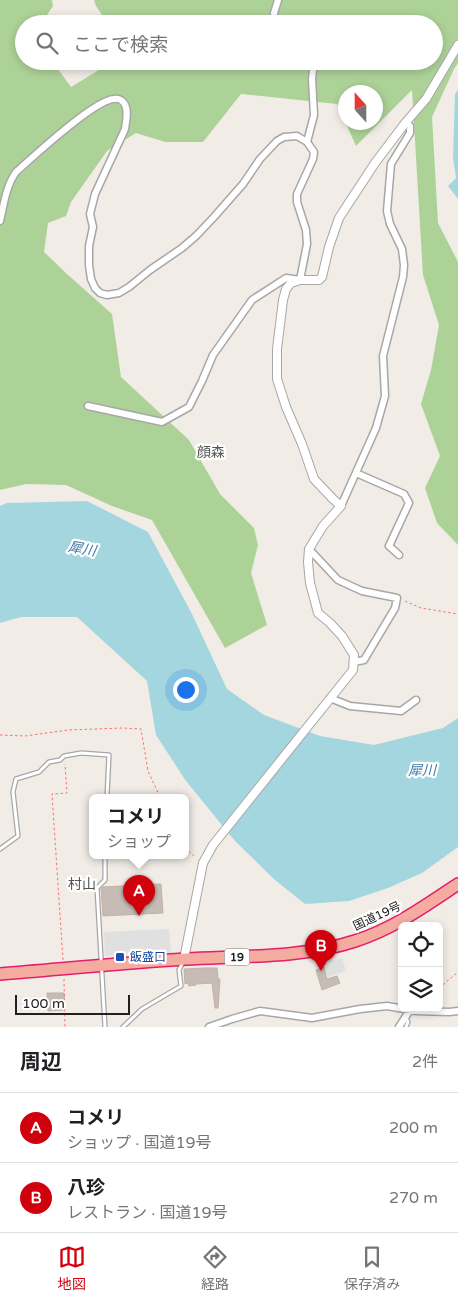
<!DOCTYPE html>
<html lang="ja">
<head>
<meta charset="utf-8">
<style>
	body { margin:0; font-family:"Varela Round","Noto Sans JP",sans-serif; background:#f6f6f6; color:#202124 }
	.controls { position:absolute; right:15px; bottom:15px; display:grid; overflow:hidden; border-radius:8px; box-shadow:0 2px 8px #0003 }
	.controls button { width:45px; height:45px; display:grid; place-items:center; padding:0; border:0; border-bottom:1px solid #e0e0e0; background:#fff; color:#202124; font:25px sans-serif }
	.compass { position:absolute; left:338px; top:85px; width:45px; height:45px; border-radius:50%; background:#fff; box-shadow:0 2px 8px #0003; rotate:339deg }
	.scale { position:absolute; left:15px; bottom:12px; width:115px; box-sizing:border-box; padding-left:5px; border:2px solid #202020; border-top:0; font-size:14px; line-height:18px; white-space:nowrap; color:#202020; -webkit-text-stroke:4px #fff; paint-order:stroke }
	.you { position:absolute; left:185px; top:689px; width:18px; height:18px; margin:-12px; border:4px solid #fff; border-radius:50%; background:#1a73e8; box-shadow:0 0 0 8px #1a73e833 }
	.badge { display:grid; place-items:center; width:32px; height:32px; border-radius:50%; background:#d0000c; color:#fff; font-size:16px; font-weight:700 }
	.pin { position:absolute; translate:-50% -41px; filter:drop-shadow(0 1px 2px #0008) }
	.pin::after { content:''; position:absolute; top:26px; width:18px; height:15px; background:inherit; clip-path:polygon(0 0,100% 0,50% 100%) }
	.popup { position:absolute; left:89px; top:794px; width:100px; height:65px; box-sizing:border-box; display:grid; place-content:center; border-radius:8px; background:#fff; filter:drop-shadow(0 1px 4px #0005); font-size:16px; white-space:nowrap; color:#757577 }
	.popup b { font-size:19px; color:#202124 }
	.popup::after { content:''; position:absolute; left:50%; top:100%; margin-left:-10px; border:10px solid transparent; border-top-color:#fff }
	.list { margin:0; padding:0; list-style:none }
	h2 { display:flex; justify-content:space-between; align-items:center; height:65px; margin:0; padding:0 20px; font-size:21px }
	h2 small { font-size:16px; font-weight:400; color:#757577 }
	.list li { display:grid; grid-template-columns:32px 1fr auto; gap:15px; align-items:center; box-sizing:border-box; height:70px; padding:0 20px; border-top:1px solid #e0e0e0 }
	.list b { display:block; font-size:19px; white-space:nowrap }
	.list p { margin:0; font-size:16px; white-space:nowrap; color:#757577 }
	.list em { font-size:16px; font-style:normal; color:#757577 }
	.icon { flex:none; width:28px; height:28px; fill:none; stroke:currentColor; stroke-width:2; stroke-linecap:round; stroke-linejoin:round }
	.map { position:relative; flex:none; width:458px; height:1027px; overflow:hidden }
	.search { position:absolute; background:#fff; box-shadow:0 2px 8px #0003; left:15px; right:15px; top:15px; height:55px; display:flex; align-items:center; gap:12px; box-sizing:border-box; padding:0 18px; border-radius:28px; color:#757577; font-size:19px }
	.sheet { height:205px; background:#fff }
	nav { display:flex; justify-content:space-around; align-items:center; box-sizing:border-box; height:70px; border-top:1px solid #e0e0e0; background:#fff; font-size:14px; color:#757577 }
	nav a { display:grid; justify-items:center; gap:2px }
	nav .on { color:#d0000c }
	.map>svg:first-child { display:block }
</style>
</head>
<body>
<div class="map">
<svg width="458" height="1027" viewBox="0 0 458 1027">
	<rect width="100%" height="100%" fill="#f1ece6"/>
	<!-- forest -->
	<path fill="#add298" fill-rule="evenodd" d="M0,0H52L53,6L41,24H24V61H52L71,87L99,70L103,61H434V24H108L96,6L94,0H458V63L454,69L432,117L438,223L458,262V545L437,523L425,488L440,456L421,404L431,370L439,325L423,275L412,90L356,146L337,104L241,94L203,142H165L136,133L107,151L71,202L66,216L48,223L44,252L67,274L112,314L121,377L189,440L220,494L254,528L258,545L251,573L267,625L225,648L152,520L112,506L66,485L26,484L0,490ZM346,92H376V122H346Z"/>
	<!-- parking -->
	<path fill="#e0e0e0" d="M169,929L171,953L105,956L104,932Z
		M330,952L333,961L342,958L346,971L328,977L321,955Z"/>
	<!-- water -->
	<path fill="#a4d6e0" d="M458,90V199L448,186L456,178L453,157L455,94Z
		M87,501L148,532L192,614L227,689L264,715L320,736L374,745L443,728L458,718V847L422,873L388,888L349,901L305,904L275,880L235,841L186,781L156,735L147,681L77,617H21L0,623V506L7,503Z"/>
	<!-- building -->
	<path fill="#c6bcb5" stroke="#c3b2a7" d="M161,884L163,913L103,916L101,888L103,887Z
		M324,967L327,979L337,976L340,983L322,990L316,970Z
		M204,968H217L218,979H220L218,1008H215L212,983L196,984V985L189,986L188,983L185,984L184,969Z
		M47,993H64L65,1010L48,1011Z"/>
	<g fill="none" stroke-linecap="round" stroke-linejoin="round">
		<!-- service casing -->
		<g stroke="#a7a7a7" stroke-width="5.5">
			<path id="service" d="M0,849L18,836L13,792L16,779L39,772L49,762L60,760L64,756L81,753L109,755L107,797
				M105,855V880L97,888L105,1027
				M406,1017L408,1022L406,1027
				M123,1027L142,1009L181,986L179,970L183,962"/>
		</g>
		<!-- minor casing -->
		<g stroke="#a7a7a7" stroke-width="9">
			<path id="minor" d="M275,24L274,13L278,0
				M307,142L314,115L312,79L314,61
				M0,221C4,204 6,186 16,172C34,156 94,100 114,99C118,98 122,100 124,103C129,110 126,121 125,129L95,194L90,214L93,227L89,246V265L91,279L95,288L100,293L107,295L119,293L129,287L150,270L182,248L196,236L214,217L243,184L260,159L277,141L284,137L297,136L307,142L314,152L313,159L297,194V202L306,230L307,244L300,280L286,278L252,300L213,355L202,381L189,407L162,422L88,406
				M356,473L404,494L409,503L389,546L399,555
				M341,506L376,428L385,396L383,356L403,277L404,265L402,249L390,224L387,211L391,164L410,133V126L406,122
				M309,549L338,580L362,591L397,598L395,608L364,660L354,662
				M330,698L350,706L401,711L416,700
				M209,1027L232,1019L260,1011L312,1018L360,1009L387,1006L416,1011L449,1012L458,1011
				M399,1027L410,1010"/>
		</g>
		<!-- tertiary casing -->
		<g stroke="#a7a7a7" stroke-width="10">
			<path id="tertiary" d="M184,959L203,863L213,845L353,670L354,655L342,636L330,623L318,613L310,583L308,562L309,549L323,526L341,506L333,499L314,479L302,444L286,407L277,379V349L283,300L286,289L291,283L300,280H319L322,277L329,247L339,218L375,163L406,122L426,99L458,45"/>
		</g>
		<!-- trunk casing -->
		<g stroke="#e41e6d" stroke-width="14">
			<path id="trunk" d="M0,974C62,969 124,963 186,959C240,956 304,958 355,941C393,929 425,906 458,884"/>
		</g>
		<!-- path -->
		<path stroke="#ff6f69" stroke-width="1" stroke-dasharray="2.5 2.5" stroke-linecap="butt" d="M405,601L421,608L458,614
			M0,735L25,736L68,730L123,728L141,729L148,771L160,797
			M185,848L194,856
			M63,960L52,794L67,793L65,764
			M64,979L65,1027
			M439,988L458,972"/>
		<!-- service -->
		<use href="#service" stroke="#fff" stroke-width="3"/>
		<!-- minor -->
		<use href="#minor" stroke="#fff" stroke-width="6"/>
		<!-- tertiary -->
		<use href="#tertiary" stroke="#fff" stroke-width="8"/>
		<!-- trunk -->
		<use href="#trunk" stroke="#f5aca0" stroke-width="11"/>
	</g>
	<!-- markers -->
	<rect fill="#1a4fb4" stroke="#fff" stroke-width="2" x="115" y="952" width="10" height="10" rx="2.5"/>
	<g text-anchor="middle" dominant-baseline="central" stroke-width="4.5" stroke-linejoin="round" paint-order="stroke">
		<!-- shield labels -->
		<rect fill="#fff" stroke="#636363" stroke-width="1" x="224.5" y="948.5" width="25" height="17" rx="4"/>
		<g font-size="11" font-weight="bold" fill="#202020">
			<text x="237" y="957">19</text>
		</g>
		<!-- street labels -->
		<g font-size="12" fill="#202020" stroke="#fff">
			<text transform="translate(377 916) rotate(-25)">国道19号</text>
		</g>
		<!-- transit labels -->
		<g font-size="12" fill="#164399" stroke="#fff" text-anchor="start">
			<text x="130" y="957">飯盛口</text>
		</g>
		<!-- neighbourhood labels -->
		<g font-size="14" fill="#535353" stroke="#fff">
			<text x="211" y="452">顔森</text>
			<text x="82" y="884">村山</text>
		</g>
		<!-- water labels -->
		<g font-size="14" font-style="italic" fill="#4178a5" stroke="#fff">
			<text transform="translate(82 549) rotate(10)">犀川</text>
			<text x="422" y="770">犀川</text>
		</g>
	</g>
</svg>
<div class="controls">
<button><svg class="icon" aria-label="locate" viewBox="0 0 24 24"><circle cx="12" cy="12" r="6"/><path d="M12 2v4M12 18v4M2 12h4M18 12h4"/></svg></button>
<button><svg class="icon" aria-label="layers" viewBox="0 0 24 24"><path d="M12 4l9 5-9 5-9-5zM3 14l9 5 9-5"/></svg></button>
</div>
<svg class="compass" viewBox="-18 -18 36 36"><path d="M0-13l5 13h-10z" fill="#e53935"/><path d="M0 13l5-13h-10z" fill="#757577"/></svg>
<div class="scale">100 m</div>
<div class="you"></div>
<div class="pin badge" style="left:139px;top:916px">A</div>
<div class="popup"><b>コメリ</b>ショップ</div>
<div class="pin badge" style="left:321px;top:971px">B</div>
<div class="search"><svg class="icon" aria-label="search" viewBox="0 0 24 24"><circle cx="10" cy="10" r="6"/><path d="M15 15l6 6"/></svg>ここで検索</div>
</div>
<section class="sheet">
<h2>周辺<small>2件</small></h2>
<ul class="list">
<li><span class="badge">A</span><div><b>コメリ</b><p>ショップ · 国道19号</p></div><em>200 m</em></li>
<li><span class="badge">B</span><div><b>八珍</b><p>レストラン · 国道19号</p></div><em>270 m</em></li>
</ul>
</section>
<nav>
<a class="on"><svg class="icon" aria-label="map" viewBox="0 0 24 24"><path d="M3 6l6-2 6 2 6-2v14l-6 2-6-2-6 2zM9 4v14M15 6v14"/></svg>地図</a>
<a><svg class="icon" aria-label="directions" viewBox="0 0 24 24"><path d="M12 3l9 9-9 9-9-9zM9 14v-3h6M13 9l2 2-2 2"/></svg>経路</a>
<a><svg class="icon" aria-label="saved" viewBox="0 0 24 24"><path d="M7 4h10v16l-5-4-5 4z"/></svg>保存済み</a>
</nav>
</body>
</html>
